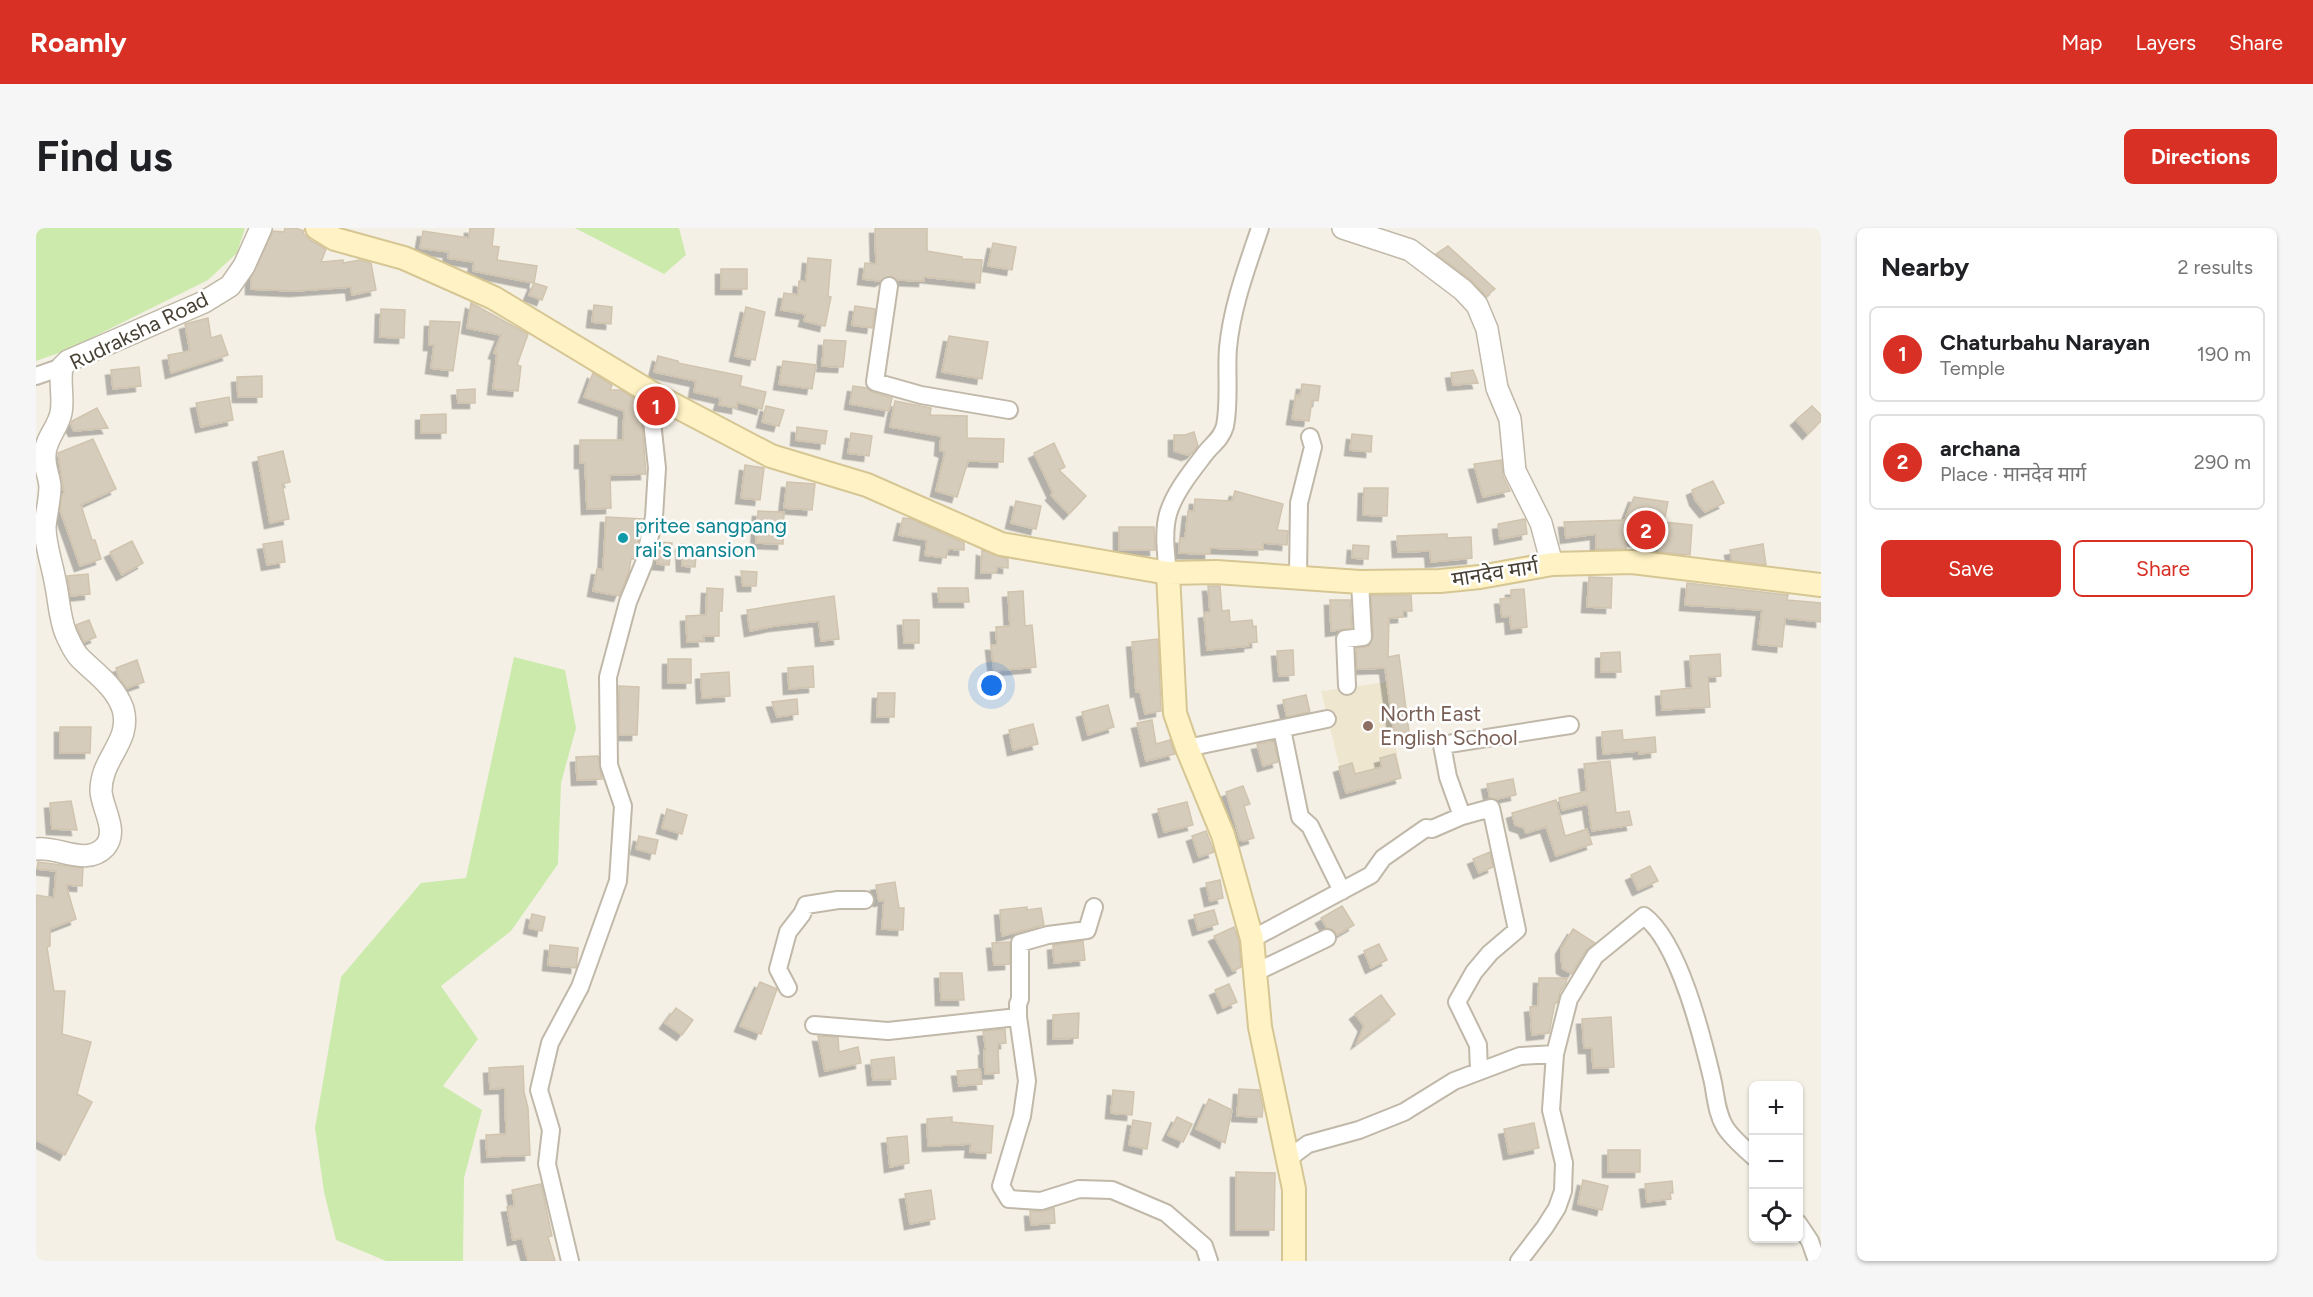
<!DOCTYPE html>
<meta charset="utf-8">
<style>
:root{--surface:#fff;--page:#f6f6f6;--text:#202124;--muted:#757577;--line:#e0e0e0;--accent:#d93025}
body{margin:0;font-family:Figtree,"Noto Sans Devanagari",sans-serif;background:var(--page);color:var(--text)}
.controls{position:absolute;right:18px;bottom:18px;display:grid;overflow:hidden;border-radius:9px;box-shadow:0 2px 4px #0004}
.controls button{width:54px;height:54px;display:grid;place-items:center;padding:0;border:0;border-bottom:2px solid var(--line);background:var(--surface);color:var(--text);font:30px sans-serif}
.you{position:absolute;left:956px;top:458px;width:21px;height:21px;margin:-15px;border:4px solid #fff;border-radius:50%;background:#1a73e8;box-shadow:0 0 0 9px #1a73e833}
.badge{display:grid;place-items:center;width:39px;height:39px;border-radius:50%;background:var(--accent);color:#fff;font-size:20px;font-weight:700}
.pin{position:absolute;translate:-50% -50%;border:3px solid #fff;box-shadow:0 2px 6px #0006}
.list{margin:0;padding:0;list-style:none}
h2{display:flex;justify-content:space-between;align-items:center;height:78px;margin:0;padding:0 24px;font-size:26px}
h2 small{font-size:20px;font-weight:400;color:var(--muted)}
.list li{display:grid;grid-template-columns:39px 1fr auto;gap:18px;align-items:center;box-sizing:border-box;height:96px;margin:0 12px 12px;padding:0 12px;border:2px solid var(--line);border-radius:9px}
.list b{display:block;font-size:22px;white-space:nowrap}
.list p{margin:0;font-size:20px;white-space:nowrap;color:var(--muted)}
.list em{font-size:20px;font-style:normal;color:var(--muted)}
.actions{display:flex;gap:12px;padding:18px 24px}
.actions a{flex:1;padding:14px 0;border:2px solid var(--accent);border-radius:9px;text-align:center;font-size:21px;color:var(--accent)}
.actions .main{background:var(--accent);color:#fff}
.icon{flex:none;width:33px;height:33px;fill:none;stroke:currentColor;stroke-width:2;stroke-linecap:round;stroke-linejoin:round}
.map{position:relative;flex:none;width:1785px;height:1033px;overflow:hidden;border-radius:9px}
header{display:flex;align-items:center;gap:36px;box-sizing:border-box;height:84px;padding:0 30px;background:var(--accent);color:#fff}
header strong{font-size:28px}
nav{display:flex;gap:33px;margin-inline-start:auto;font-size:21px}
.intro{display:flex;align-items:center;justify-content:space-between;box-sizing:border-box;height:144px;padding:0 36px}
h1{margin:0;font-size:42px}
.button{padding:15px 27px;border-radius:9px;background:var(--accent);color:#fff;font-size:21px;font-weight:700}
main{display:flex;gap:36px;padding:0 36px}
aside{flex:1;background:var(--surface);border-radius:9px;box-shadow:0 2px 4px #0004}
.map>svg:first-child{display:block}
.education{fill:#eee6cf}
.green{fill:#cceaac}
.building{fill:#d6ccbb;stroke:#d1c4ae;stroke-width:1.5;filter:url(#shadow)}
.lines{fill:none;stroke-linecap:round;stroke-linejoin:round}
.minor-casing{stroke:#c0b8a8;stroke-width:20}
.tertiary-casing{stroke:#c0b8a8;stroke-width:24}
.secondary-casing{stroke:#d6c693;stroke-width:26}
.minor{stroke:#fff;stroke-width:16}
.tertiary{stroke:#fff;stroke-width:21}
.secondary{stroke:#fff3c5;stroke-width:22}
.culture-dot{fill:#0f9aa8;stroke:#fff;stroke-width:2}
.education-dot{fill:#8d6e63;stroke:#fff;stroke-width:2}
.labels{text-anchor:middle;stroke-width:5;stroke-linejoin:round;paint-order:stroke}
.street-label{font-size:21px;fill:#474035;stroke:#fff}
.culture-label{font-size:21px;fill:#0d838f;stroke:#fff;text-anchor:start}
.education-label{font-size:21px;fill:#785e54;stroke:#fff;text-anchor:start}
</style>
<header>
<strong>Roamly</strong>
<nav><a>Map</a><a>Layers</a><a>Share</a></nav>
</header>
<div class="intro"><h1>Find us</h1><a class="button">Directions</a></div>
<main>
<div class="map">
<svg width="1785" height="1033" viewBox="0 0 1785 1033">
<defs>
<filter id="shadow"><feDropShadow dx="-5.5" dy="5.5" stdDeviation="0" flood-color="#0004"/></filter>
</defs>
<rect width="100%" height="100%" fill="#f4f0e6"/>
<!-- education -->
<path class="education" d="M 1363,427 L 1373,504 L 1358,507 L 1365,550 L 1310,565 L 1285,463 L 1351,454 L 1348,430 Z"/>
<!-- green -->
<path class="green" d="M 0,0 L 209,0 L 201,25 L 172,52 L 31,122 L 0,133 Z
M 539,0 L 643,0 L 650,27 L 628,46 Z
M 478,429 L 529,442 L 540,500 L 525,555 L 522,636 L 475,703 L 405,758 L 442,811 L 407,858 L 446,882 L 428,950 L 427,1033 L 350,1033 L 300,1012 L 288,964 L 279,900 L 305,749 L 385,655 L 430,650 Z"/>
<!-- building -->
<path class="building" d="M 249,0 L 259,0 L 268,3 L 267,5 L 274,12 L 290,21 L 285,34 L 307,32 L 307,35 L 324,32 L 335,35 L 340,62 L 316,67 L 315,59 L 259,63 L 215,61 L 215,50 L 237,3 L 248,4 Z
M 434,0 L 458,0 L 456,18 L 463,19 L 461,32 L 501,38 L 498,55 L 437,43 L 438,34 L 412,30 L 413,24 L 384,20 L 387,3 L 433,10 Z
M 839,0 L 891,0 L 891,23 L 926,29 L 926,31 L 946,32 L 944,55 L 888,49 L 888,53 L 861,52 L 854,48 L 844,53 L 827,51 L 829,35 L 840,36 Z
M 957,15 L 980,19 L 976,42 L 952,38 Z
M 1412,18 L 1459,61 L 1450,68 L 1435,52 L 1400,26 Z
M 772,30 L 795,32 L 792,68 L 795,69 L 789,98 L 768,93 L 770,86 L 745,82 L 748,65 L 762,67 L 763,53 L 770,54 Z
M 685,41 L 711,41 L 711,61 L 685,61 Z
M 498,55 L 511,59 L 506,72 L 493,67 Z
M 435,75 L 492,106 L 481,137 L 485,138 L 482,163 L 457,161 L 461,126 L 458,125 L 465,107 L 431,100 Z
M 558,77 L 576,79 L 575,96 L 556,94 Z
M 819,78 L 839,81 L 836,100 L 816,97 Z
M 710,79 L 729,84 L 719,132 L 699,128 Z
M 345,81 L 369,82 L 368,110 L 344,109 Z
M 172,90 L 175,110 L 185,107 L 192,127 L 135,145 L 132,127 L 154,123 L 149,96 Z
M 394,93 L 424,94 L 417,143 L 395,140 L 398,117 L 393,117 Z
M 913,108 L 952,114 L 946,151 L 906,144 Z
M 788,112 L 810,113 L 807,139 L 786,138 Z
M 622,128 L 642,133 L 642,135 L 706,148 L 704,158 L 730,164 L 726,181 L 701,174 L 701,180 L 683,177 L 685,170 L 658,164 L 660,153 L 618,144 Z
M 747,133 L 780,137 L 776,161 L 743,156 Z
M 103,139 L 105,158 L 77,161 L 75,142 Z
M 1437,142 L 1442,155 L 1417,157 L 1415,145 Z
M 557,145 L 576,157 L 574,162 L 585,162 L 606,175 L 605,185 L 610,246 L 574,247 L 575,280 L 551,281 L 549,235 L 544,235 L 544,212 L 587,212 L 588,183 L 548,169 Z
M 226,148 L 226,169 L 202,169 L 201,149 Z
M 1266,156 L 1284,158 L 1282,173 L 1276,172 L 1273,193 L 1256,191 L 1260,167 L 1264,168 Z
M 817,158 L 831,160 L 836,164 L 856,170 L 853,183 L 814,176 Z
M 439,161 L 439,175 L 422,175 L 421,162 Z
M 193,169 L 197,192 L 165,199 L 160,175 Z
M 859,173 L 895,180 L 894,187 L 931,188 L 931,210 L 968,211 L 967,234 L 932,233 L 921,269 L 900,263 L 909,224 L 904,222 L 905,208 L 854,199 Z
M 730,178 L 748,182 L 743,198 L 726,194 Z
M 1776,178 L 1785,187 L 1785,193 L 1772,206 L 1760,192 Z
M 61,180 L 72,200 L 38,203 L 35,197 L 36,193 Z
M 410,186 L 410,205 L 385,205 L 385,187 Z
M 761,199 L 791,203 L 789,216 L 760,212 Z
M 1158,204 L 1162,218 L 1156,225 L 1151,227 L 1138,223 L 1138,207 L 1149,207 Z
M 815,205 L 836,208 L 833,228 L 812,225 Z
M 1316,206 L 1336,208 L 1335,224 L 1314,222 Z
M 57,211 L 80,261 L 45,277 L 56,312 L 59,312 L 65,331 L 44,338 L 24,282 L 26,266 L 28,265 L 22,225 Z
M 1018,215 L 1029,239 L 1023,242 L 1050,268 L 1033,286 L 1015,267 L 1017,265 L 998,225 Z
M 247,223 L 254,254 L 246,256 L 253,291 L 234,295 L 222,229 Z
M 1465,232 L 1467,248 L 1474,263 L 1447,269 L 1438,236 Z
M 709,237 L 728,240 L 724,272 L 705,270 Z
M 1677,253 L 1688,275 L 1669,284 L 1659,272 L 1656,262 Z
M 751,254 L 779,256 L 776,282 L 748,280 Z
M 1328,260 L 1352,260 L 1351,288 L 1327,287 Z
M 1199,263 L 1247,276 L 1241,302 L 1252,303 L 1251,317 L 1227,315 L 1227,322 L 1174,320 L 1174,326 L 1143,325 L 1144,310 L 1149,310 L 1152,283 L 1158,283 L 1159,271 L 1196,273 Z
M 1598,269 L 1632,274 L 1628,294 L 1656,297 L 1654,327 L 1623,324 L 1624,315 L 1589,312 L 1590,321 L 1560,321 L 1560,306 L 1530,310 L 1528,294 L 1589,292 Z
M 980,273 L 1005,278 L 1000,301 L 975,295 Z
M 722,283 L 748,284 L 747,316 L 720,315 Z
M 570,289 L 607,291 L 598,331 L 595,331 L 593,344 L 583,368 L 557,363 L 561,341 L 567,342 Z
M 867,290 L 876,291 L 928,315 L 928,322 L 912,321 L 910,330 L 889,327 L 891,312 L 863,307 Z
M 1489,291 L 1491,306 L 1464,311 L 1462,296 Z
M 1083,299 L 1118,299 L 1119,322 L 1083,322 Z
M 1411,306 L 1411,310 L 1435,309 L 1436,330 L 1395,334 L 1394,323 L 1362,324 L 1361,308 Z
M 96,313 L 107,335 L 86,347 L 74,324 Z
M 246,313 L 249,334 L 231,337 L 227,316 Z
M 623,314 L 636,315 L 633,337 L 621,336 L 622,332 L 619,332 Z
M 645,316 L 661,318 L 659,339 L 646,338 Z
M 1727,316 L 1730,337 L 1696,333 L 1694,322 Z
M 1317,317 L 1333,318 L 1332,331 L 1316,330 Z
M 946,322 L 972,331 L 972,340 L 961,339 L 960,345 L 945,345 Z
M 705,343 L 721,344 L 720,358 L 707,358 Z
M 52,346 L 54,366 L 35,368 L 31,348 Z
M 1553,349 L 1576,350 L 1575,380 L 1551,379 Z
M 1651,355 L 1752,367 L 1751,372 L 1785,375 L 1785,394 L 1749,390 L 1746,419 L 1722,416 L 1726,382 L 1649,377 Z
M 1172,358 L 1184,358 L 1186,383 L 1193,382 L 1194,394 L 1216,392 L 1217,399 L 1220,398 L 1221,414 L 1213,415 L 1213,418 L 1171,422 L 1168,385 L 1174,384 Z
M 671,360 L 687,361 L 686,383 L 683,383 L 683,408 L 667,408 L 668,413 L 651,414 L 650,388 L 670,387 Z
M 902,360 L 932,360 L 933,374 L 903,374 Z
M 1488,361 L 1491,399 L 1475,401 L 1474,388 L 1466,389 L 1464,371 L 1475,370 L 1475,362 Z
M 987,363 L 989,398 L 996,397 L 1000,439 L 958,443 L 955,417 L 961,417 L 960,399 L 974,398 L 972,364 Z
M 1335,367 L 1375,367 L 1376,383 L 1367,383 L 1367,389 L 1353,390 L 1352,429 L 1363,427 L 1373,504 L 1358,506 L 1349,440 L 1321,441 L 1320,420 L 1333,418 L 1337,409 Z
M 798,368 L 803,411 L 785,413 L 783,393 L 738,398 L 714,403 L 711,382 Z
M 1294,372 L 1314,372 L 1316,400 L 1295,403 Z
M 53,392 L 60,409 L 48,414 L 40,397 Z
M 867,392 L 883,392 L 883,415 L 868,415 Z
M 1122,411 L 1125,483 L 1109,486 L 1104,463 L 1100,464 L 1096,414 Z
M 1257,422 L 1258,447 L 1243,448 L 1241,423 Z
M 1584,424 L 1585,444 L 1565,444 L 1565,425 Z
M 1684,426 L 1685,448 L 1672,449 L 1674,479 L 1626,482 L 1625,463 L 1656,460 L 1654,428 Z
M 632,431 L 655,431 L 655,455 L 632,455 Z
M 101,432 L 108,454 L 91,460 L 83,450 L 80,440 Z
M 777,438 L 778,459 L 753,461 L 752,440 Z
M 693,444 L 694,468 L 666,470 L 665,446 Z
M 583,458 L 603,459 L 601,507 L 583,507 Z
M 842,465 L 859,465 L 858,489 L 841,489 Z
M 1270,467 L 1274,484 L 1251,489 L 1247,472 Z
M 761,471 L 762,486 L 741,489 L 736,474 Z
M 1072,477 L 1078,499 L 1052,507 L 1046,484 Z
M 1116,492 L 1120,516 L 1134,512 L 1139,526 L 1110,533 L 1101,495 Z
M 997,496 L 1002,516 L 977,522 L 973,502 Z
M 24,499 L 55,499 L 54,525 L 24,525 Z
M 1586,502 L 1587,512 L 1619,509 L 1620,524 L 1603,526 L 1603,523 L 1567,526 L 1566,504 Z
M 1238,513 L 1242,534 L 1227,538 L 1221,516 Z
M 1359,526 L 1365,550 L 1310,565 L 1303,539 L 1316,535 L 1319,546 L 1346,539 L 1344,530 Z
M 562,528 L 566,551 L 541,552 L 540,529 Z
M 1574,533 L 1580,585 L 1593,583 L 1596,597 L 1556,603 L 1552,576 L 1526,582 L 1523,570 L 1551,563 L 1548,536 Z
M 1477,551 L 1480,567 L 1460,571 L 1454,570 L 1451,556 Z
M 1207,558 L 1214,576 L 1208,578 L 1218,610 L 1208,613 L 1204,612 L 1190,564 Z
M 1520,572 L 1529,608 L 1551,601 L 1556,616 L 1520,628 L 1510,599 L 1490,605 L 1488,600 L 1479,597 L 1476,585 Z
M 35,573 L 41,602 L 16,601 L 14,575 Z
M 1151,574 L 1157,597 L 1128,604 L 1122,581 Z
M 631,581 L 651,587 L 646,606 L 626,600 Z
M 1170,603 L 1178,624 L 1163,629 L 1156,608 Z
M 603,608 L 622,612 L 619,626 L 600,621 Z
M 1454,624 L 1457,639 L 1443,645 L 1437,631 Z
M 2,634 L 47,640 L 46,658 L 30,657 L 40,691 L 14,701 L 14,718 L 11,719 L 18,763 L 29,763 L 26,806 L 55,814 L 41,866 L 56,874 L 29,927 L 0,912 L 0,667 L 18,670 L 20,643 L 1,641 Z
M 1614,638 L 1622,653 L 1602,662 L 1595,647 Z
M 1184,652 L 1187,670 L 1174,673 L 1170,655 Z
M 859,654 L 863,680 L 868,680 L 867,702 L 846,701 L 848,672 L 843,673 L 840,657 Z
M 1306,678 L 1318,697 L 1301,707 L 1297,702 L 1291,700 L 1285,690 Z
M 991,679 L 991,682 L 1005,680 L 1008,697 L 966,708 L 964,682 Z
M 1178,682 L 1182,696 L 1162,702 L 1158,687 Z
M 496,686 L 509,689 L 506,703 L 493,700 Z
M 1198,699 L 1203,713 L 1205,739 L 1197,743 L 1178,708 Z
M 1537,701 L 1559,715 L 1550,722 L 1536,746 L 1526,740 L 1525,721 Z
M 1047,713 L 1049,732 L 1018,735 L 1017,717 Z
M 974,714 L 974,736 L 958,737 L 956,715 Z
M 1343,716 L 1351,732 L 1335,740 L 1328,723 Z
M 514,717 L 542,720 L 540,740 L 512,737 Z
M 904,745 L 926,745 L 928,772 L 905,772 Z
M 1503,750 L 1531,750 L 1530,755 L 1524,764 L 1521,775 L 1519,775 L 1513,805 L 1496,807 L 1494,779 L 1502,778 Z
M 724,754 L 741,761 L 725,806 L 704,798 Z
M 1193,756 L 1201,774 L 1187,780 L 1179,762 Z
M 1345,767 L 1359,786 L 1321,815 L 1328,798 L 1319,786 Z
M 640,780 L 657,792 L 646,807 L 629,795 Z
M 1043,785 L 1042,810 L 1017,811 L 1017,787 Z
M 1575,789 L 1578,839 L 1557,840 L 1556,820 L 1548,820 L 1546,791 Z
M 969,801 L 970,815 L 962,816 L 963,845 L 949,846 L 948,822 L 950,822 L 947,803 Z
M 782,808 L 802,809 L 803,824 L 822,819 L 825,835 L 789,843 Z
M 858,829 L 860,851 L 837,852 L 835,832 Z
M 487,838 L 488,864 L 492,880 L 494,927 L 451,929 L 450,907 L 470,906 L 469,860 L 454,861 L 453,840 Z
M 944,841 L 946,856 L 923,858 L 921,843 Z
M 1203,861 L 1223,862 L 1227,879 L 1226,889 L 1201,888 Z
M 1077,862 L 1098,864 L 1096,887 L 1075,885 Z
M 1173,871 L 1196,882 L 1189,915 L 1160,901 Z
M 916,889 L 916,894 L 957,898 L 955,925 L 934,924 L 935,916 L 892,918 L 891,891 Z
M 1141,889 L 1156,896 L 1147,914 L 1132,907 Z
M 1097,892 L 1115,895 L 1111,921 L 1093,917 Z
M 1498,895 L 1503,920 L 1473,926 L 1468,901 Z
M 871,908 L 873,935 L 854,939 L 851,910 Z
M 1572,922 L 1604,922 L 1604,944 L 1572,944 Z
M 1200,944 L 1239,945 L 1238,1002 L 1200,1002 Z
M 1547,952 L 1572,958 L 1566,982 L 1542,976 Z
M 1636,953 L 1637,965 L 1634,965 L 1635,971 L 1611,974 L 1609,956 Z
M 505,956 L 516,1008 L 512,1009 L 519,1033 L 492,1033 L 486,1010 L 477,1012 L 471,979 L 479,978 L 476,962 Z
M 895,962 L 899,991 L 874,996 L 869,966 Z
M 1018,980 L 1019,995 L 995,997 L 994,983 L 1008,983 Z"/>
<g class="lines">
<defs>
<path id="minor" d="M 853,58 L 839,154 L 885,167 L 973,182
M 0,148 L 26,139
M 1132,345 C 1130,327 1127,304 1132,286 C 1138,265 1155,244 1168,227 C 1176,216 1185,212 1189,198 C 1194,173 1190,145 1192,120 C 1196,78 1211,39 1224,0
M 1262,349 L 1263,275 L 1277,219 L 1274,209
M 1311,458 L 1309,411 L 1327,409 L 1324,354
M 1246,501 L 1264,589 L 1274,598 L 1306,663
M 1151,520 L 1291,491
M 1216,711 L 1335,647 L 1347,630 L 1390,600 L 1396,601 L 1426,588
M 1220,744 L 1291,710
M 752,760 L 742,741 L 752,704 L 766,686 L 770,677 L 802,672 L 829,672
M 982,789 L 982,776 L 984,771 L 984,715 L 1012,707 L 1051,702 L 1058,679
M 778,797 L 852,803 L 982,789 L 991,853 L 986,888 L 965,958 L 973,971 L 1005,973 L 1043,961 L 1076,962 L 1130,985 L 1168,1018 L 1173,1033
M 1443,843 L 1442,817 L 1421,774 L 1438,744 L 1454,725 L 1481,702 L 1455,580 L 1426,588 L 1412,549 L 1406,517 L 1534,497
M 1253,930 L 1272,916 L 1323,902 L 1368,884 L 1418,853 L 1484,828 L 1519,826
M 1762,995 L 1774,1013 L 1781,1033
M 534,1033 L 511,936 L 515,902 L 503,862 L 514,815 L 544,759 L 582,653 L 587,578 L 573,537 L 572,449 L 592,374 L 608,335 L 618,289 L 621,240 L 615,184 L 619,167
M 1483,1033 L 1509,999 L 1521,980 L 1527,963 L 1528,935 L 1515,882 L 1519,826 L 1533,771 L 1559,728 L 1608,688 C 1643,714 1666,808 1676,850 C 1680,867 1680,884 1689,899 C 1696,910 1708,920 1718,929"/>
<path id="tertiary" d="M 1307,0 L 1374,22 L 1427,62 L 1441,77 L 1451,101 L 1461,160 L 1474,191 L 1479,243 L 1505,295 L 1516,336
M 0,621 C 23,618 50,639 69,619 C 83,603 66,581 65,563 C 65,529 96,514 87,481 C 79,458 60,446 44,430 C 37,423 34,414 30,406 C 23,389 23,370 19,353 C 16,335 9,317 9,299 C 10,286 14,272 14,258 C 13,248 8,238 9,227 C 9,211 22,200 25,185 C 28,170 23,154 26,139 L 32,133 L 168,74 L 194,58 L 208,38 L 225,0"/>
<path id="secondary" d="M 281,0 L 299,11 L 368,30 L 458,70 L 619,167 L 735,228 L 831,257 L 965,316 L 1132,345 L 1180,344 L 1324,354 L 1404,353 L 1444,349 L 1516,336 L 1596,334 L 1785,357
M 1132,345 L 1139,485 L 1151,520 L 1187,607 L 1216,711 L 1224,799 L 1258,961 L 1258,1033"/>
</defs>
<!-- minor casing -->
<use href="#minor" class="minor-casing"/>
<!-- tertiary casing -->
<use href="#tertiary" class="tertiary-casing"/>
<!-- secondary casing -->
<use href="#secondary" class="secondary-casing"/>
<!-- minor -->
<use href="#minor" class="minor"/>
<!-- tertiary -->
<use href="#tertiary" class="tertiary"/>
<!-- secondary -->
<use href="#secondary" class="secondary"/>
</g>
<!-- markers -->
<circle class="culture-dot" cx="587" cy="310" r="6"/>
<circle class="education-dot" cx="1332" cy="498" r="6"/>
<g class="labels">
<!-- street labels -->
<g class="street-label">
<text transform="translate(103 103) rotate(-26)" y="7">Rudraksha Road</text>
<text transform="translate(1459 345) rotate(-9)" y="7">मानदेव मार्ग</text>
</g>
<!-- culture labels -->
<g class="culture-label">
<text x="599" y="305">pritee sangpang<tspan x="599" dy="24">rai's mansion</tspan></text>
</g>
<!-- education labels -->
<g class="education-label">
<text x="1344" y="493">North East<tspan x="1344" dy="24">English School</tspan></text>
</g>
</g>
</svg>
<div class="controls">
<button>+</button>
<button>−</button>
<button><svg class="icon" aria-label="locate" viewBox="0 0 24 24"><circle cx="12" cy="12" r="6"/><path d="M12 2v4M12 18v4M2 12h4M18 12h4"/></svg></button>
</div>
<div class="you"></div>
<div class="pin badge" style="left:620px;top:178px">1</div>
<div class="pin badge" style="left:1610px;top:302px">2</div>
</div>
<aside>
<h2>Nearby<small>2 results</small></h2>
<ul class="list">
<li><span class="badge">1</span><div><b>Chaturbahu Narayan</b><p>Temple</p></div><em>190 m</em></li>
<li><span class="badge">2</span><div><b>archana</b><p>Place · मानदेव मार्ग</p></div><em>290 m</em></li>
</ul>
<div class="actions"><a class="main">Save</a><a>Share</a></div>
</aside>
</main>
